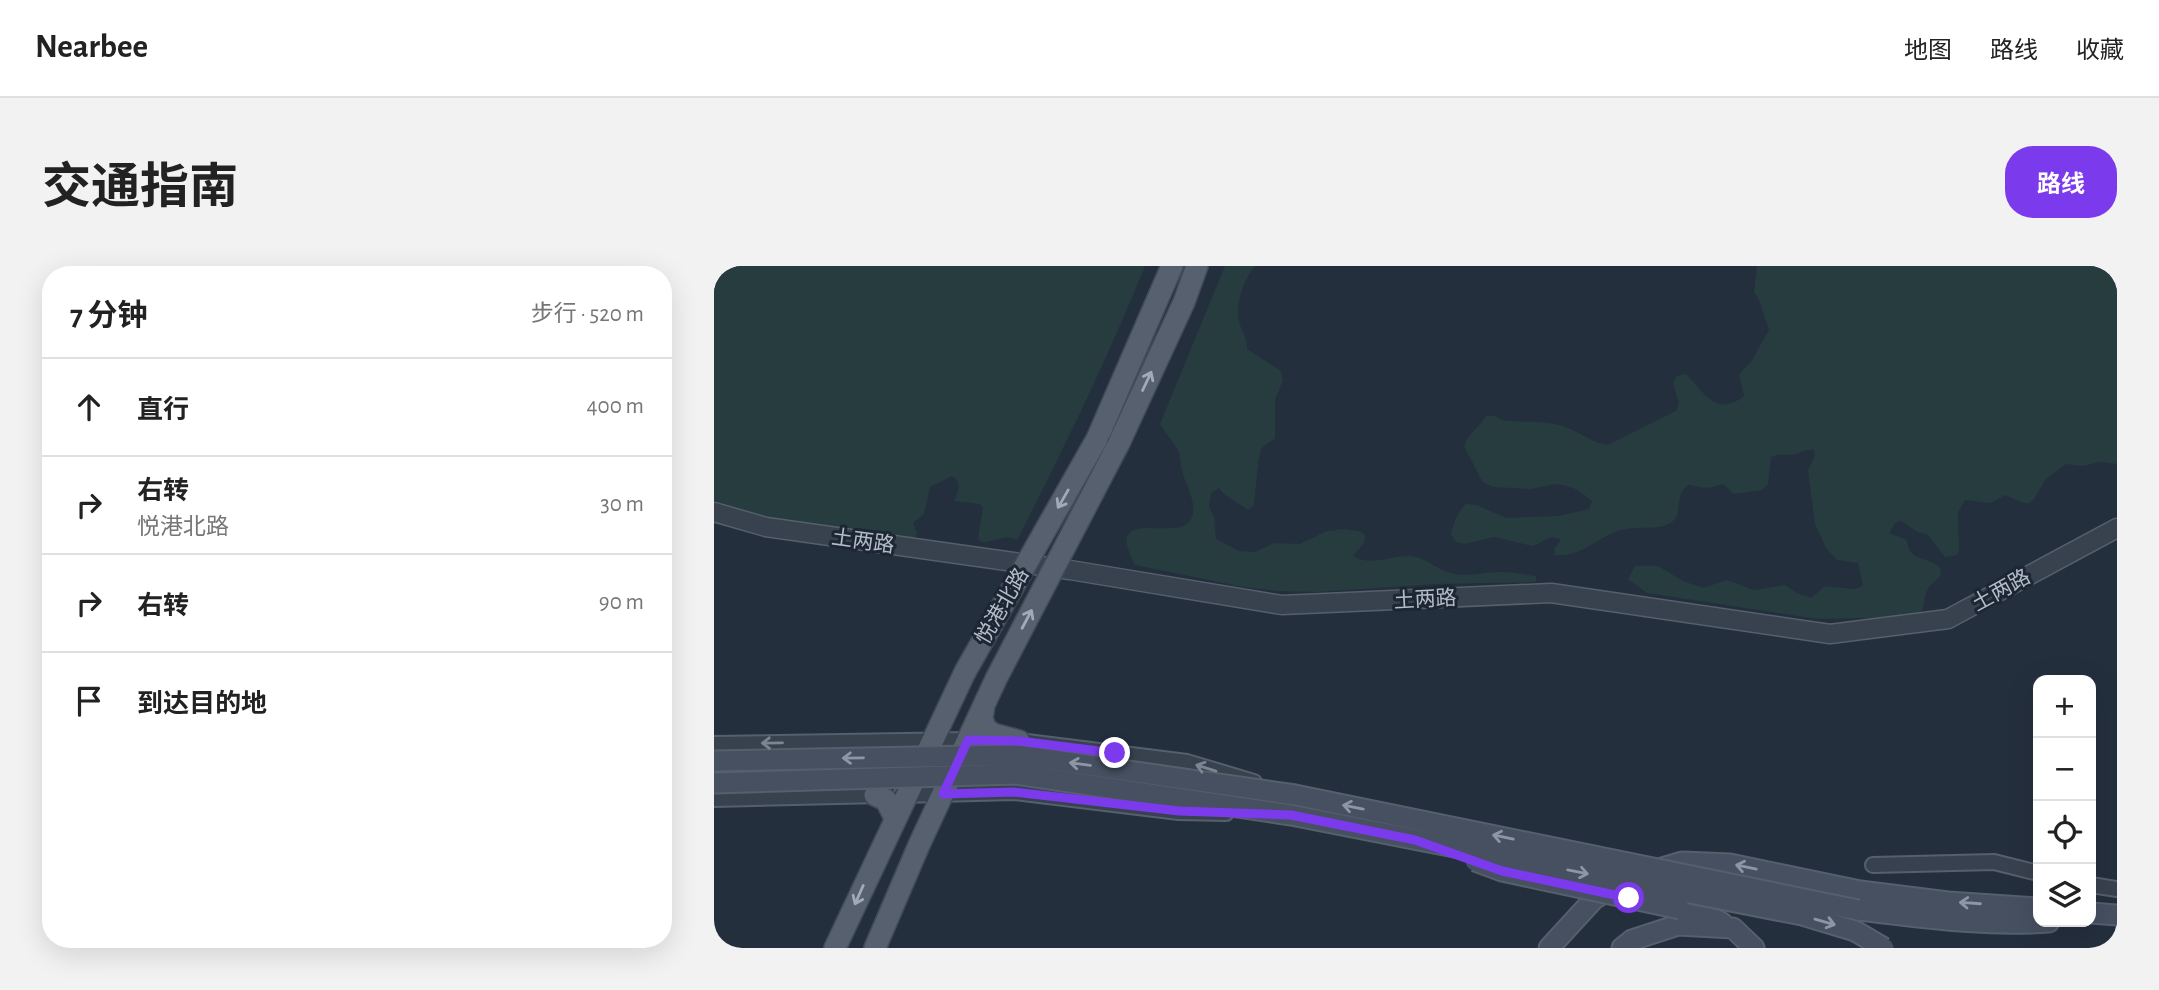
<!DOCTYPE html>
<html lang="zh">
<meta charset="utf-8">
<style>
:root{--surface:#fff;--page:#f2f2f2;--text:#222;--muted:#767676;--line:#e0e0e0;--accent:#7c3aed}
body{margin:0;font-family:"Alegreya Sans","Noto Sans SC",sans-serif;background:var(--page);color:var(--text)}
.controls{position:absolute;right:21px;bottom:21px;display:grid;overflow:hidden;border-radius:14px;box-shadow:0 7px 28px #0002}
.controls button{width:63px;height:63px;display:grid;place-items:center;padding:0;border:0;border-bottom:2px solid var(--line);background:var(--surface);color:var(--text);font:35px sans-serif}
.stop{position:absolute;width:21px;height:21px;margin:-16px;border:5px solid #7c3aed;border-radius:50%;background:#fff}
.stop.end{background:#7c3aed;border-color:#fff;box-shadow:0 2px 7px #0008}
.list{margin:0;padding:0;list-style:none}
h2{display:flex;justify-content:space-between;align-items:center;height:91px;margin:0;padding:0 28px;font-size:30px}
h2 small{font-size:23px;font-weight:400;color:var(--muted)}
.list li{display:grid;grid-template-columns:46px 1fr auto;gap:21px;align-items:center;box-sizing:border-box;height:98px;padding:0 28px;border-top:2px solid var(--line)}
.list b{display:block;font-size:26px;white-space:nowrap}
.list p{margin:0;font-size:23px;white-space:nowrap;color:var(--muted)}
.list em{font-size:23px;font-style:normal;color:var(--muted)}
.icon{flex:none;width:38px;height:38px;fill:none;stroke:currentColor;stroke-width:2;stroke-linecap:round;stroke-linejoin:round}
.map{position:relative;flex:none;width:1403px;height:682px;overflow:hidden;border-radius:28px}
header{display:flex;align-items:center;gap:42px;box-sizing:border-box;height:98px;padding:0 35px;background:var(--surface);border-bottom:2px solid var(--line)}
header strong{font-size:33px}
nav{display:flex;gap:38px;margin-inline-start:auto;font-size:24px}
.intro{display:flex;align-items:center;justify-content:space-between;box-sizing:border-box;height:168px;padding:0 42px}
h1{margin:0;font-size:49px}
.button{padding:18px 32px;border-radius:28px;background:var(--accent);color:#fff;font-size:24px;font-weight:700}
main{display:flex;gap:42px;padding:0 42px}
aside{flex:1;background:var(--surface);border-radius:28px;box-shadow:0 7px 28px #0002}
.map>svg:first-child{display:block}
.green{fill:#263c3f}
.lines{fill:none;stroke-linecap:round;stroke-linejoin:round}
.minor-casing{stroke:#565f6c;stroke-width:18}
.tertiary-casing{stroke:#565f6c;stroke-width:21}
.secondary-casing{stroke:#565f6c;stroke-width:23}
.primary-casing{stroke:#414a57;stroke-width:24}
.minor{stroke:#38414e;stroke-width:14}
.tertiary{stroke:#38414e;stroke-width:18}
.secondary{stroke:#465061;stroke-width:19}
.primary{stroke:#56606e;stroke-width:21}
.secondary-bridge-casing{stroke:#565f6c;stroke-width:23;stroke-linecap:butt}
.primary-bridge-casing{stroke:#414a57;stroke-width:24;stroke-linecap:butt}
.secondary-bridge{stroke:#465061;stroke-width:19}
.primary-bridge{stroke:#56606e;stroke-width:21}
.oneway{stroke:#a1aab7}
.oneway2{stroke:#7c8592}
.oneway3{stroke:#8e96a5}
.route{stroke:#7c3aed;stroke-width:9}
.labels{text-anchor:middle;stroke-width:6;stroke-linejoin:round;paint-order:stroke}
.street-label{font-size:21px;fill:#b4bcc9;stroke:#1d2633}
</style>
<header>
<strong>Nearbee</strong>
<nav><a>地图</a><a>路线</a><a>收藏</a></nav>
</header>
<div class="intro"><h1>交通指南</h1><a class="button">路线</a></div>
<main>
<aside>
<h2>7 分钟<small>步行 · 520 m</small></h2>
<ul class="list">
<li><svg class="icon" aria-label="ahead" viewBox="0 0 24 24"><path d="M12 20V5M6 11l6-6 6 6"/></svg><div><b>直行</b></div><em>400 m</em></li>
<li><svg class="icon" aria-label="right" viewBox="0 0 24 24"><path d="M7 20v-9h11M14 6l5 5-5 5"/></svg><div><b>右转</b><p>悦港北路</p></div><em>30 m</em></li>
<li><svg class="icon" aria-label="right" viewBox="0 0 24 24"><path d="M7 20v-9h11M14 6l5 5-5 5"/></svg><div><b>右转</b></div><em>90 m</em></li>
<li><svg class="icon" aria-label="arrive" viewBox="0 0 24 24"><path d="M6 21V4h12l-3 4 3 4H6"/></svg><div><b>到达目的地</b></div></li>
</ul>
</aside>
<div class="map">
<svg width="1403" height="682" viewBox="0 0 1403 682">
<rect width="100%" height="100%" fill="#242f3e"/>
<!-- green -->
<path class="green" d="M 0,0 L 431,0 C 393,94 349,184 303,274 C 289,267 281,277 267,276 L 264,272 L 269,242 L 266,238 L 240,235 C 244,225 249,217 238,210 L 216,221 L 210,248 L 199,257 L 203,267 L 201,271 L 194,273 L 51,254 L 0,237 Z
M 511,0 L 541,0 C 529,14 522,37 525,55 C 527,65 534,73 533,83 L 567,105 L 569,114 L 561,134 L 561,172 C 558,175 551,179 548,182 C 543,189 542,227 540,239 L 534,244 L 510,228 L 505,222 L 497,227 L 495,241 L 500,251 L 502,273 L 525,285 L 541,286 L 560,277 L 586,278 L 613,265 L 630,263 L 645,265 L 651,269 L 650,277 L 639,290 C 658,301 677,289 697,290 C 714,292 724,305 741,308 C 757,311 773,305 790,306 C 800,306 811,309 822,310 L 822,316 L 721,318 L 603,326 L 565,325 L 529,321 L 421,299 C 389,239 459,275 475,256 C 487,242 471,218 468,205 C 466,198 467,190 464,184 C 459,175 451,167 446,158 Z
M 1043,0 L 1403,0 L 1403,198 L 1386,196 L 1369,200 L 1352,198 L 1332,213 L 1320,233 L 1315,237 L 1310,237 L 1291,229 L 1277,237 L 1251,234 L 1244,246 L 1245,284 L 1243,289 L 1231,291 L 1214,269 L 1202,265 L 1187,255 L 1181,257 L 1175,267 L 1193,274 C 1195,298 1214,288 1227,303 L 1226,311 C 1202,328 1217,336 1203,351 L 1104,353 L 933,327 L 914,313 L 921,300 L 944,300 L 969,315 L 989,322 L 1013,314 L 1040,324 L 1071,319 L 1083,327 L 1097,332 L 1111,320 L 1140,323 L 1149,320 L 1144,297 L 1123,294 L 1112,282 L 1101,258 L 1094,204 L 1101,189 L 1100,184 C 1092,183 1089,186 1082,188 C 1073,190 1066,187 1057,191 L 1054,218 L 1048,224 L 1019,228 C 1006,212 1008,221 992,222 C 986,222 980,219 974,219 C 960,230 969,244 960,254 C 949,266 923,259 907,264 C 883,271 867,292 841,289 L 840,283 L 847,274 C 835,266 829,278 818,280 L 780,271 L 750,278 L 742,276 L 737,268 C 740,256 743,247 752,238 L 762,239 L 793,252 L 845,250 L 875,243 L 878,235 L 864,224 L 853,220 L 842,218 L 817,223 L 778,221 L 768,215 L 750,180 C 754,168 765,161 772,150 L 781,150 L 788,154 C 809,157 831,154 851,161 C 867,166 877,177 894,179 L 962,145 L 965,137 L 959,118 L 963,110 L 972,108 C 990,126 1002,152 1030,130 L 1025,109 L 1038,94 L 1055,64 L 1045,34 L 1040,26 Z"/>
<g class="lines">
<defs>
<path id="minor" d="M 0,478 L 254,474 L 305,475 L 473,496 L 540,516
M 187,529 L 300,526 L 465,546 L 512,547
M 0,533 L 167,529
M 1159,599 L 1280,596 L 1324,607
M 1377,619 L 1403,623"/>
<path id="tertiary" d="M 0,246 L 52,261 L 356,304 L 568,339 L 837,327 L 1116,368 L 1234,353 L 1403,262"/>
<path id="secondary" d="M 941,604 L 968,596 L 1016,598 L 1146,625 L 1234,636 L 1324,642
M 966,643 L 991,648 L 1008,657
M 1144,644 C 1206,651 1271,661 1335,656
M 1377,647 L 1403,649
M 835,682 L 880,633 L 901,620
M 908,682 L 918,674 L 964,659 L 1019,662 L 1040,682"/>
<path id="primary" d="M 383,173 L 458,0
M 405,177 L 470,36 L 483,0
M 270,439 L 268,452 L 271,462 L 279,468 L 305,475
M 161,529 L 172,534 L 181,552
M 121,682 L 251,406
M 161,682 L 205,579 L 282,413"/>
</defs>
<!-- minor casing -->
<use href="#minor" class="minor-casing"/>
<!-- tertiary casing -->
<use href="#tertiary" class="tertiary-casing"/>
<!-- secondary casing -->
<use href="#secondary" class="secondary-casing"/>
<!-- primary casing -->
<use href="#primary" class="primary-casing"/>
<!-- minor -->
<use href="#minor" class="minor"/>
<!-- tertiary -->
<use href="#tertiary" class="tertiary"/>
<!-- secondary -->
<use href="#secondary" class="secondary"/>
<!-- primary -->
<use href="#primary" class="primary"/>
<defs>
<path id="secondary-bridge" d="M 0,495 L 304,489 L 581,529 L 1144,644
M 0,517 L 301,508 L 577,549 L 1088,649 L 1141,665 L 1170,682
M 761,595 L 788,605 L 966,643"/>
<path id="primary-bridge" d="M 251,406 L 383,173
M 282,413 L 405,177"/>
</defs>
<!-- secondary-bridge casing -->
<use href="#secondary-bridge" class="secondary-bridge-casing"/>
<!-- primary-bridge casing -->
<use href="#primary-bridge" class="primary-bridge-casing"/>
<!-- secondary-bridge -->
<use href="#secondary-bridge" class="secondary-bridge"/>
<!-- primary-bridge -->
<use href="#primary-bridge" class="primary-bridge"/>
</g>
<!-- one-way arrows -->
<defs><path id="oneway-shaft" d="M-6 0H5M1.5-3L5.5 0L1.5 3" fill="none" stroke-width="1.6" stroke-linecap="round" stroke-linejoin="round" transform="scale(1.75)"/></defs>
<g class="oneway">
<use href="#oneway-shaft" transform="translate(433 115) rotate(-65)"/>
<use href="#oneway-shaft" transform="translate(349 233) rotate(120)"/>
<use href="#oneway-shaft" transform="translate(313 353) rotate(-62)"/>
<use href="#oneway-shaft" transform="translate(145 629) rotate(114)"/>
</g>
<g class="oneway2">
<use href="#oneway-shaft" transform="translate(58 477) rotate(179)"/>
<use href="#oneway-shaft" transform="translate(492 502) rotate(-163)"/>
</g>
<g class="oneway3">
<use href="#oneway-shaft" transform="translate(139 492) rotate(179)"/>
<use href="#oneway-shaft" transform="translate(366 498) rotate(-172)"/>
<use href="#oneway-shaft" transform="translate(639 541) rotate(-169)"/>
<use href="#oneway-shaft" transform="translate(789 571) rotate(-168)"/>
<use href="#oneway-shaft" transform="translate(1032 601) rotate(-168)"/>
<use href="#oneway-shaft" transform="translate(864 606) rotate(11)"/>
<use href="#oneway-shaft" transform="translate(1256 637) rotate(-176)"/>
<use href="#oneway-shaft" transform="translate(1111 656) rotate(16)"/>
</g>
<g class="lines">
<!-- route -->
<path class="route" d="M 401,487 L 305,475 L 254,474 L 229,528 L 300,526 L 465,545 L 577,549 L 701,574 L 788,605 L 915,632"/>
</g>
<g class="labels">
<!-- street labels -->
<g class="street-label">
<text transform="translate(149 275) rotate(8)" y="7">土两路</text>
<text transform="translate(1287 324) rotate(-29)" y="7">土两路</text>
<text transform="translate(711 333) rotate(-3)" y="7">土两路</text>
<text transform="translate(288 340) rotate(-60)" y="7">悦港北路</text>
</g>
</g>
</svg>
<div class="controls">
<button>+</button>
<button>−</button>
<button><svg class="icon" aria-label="locate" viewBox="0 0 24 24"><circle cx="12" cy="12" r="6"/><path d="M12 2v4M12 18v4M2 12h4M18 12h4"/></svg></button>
<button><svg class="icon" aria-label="layers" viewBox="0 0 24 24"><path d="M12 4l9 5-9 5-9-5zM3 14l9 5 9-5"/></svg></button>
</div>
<div class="stop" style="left:915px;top:632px"></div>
<div class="stop end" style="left:401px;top:487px"></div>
</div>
</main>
